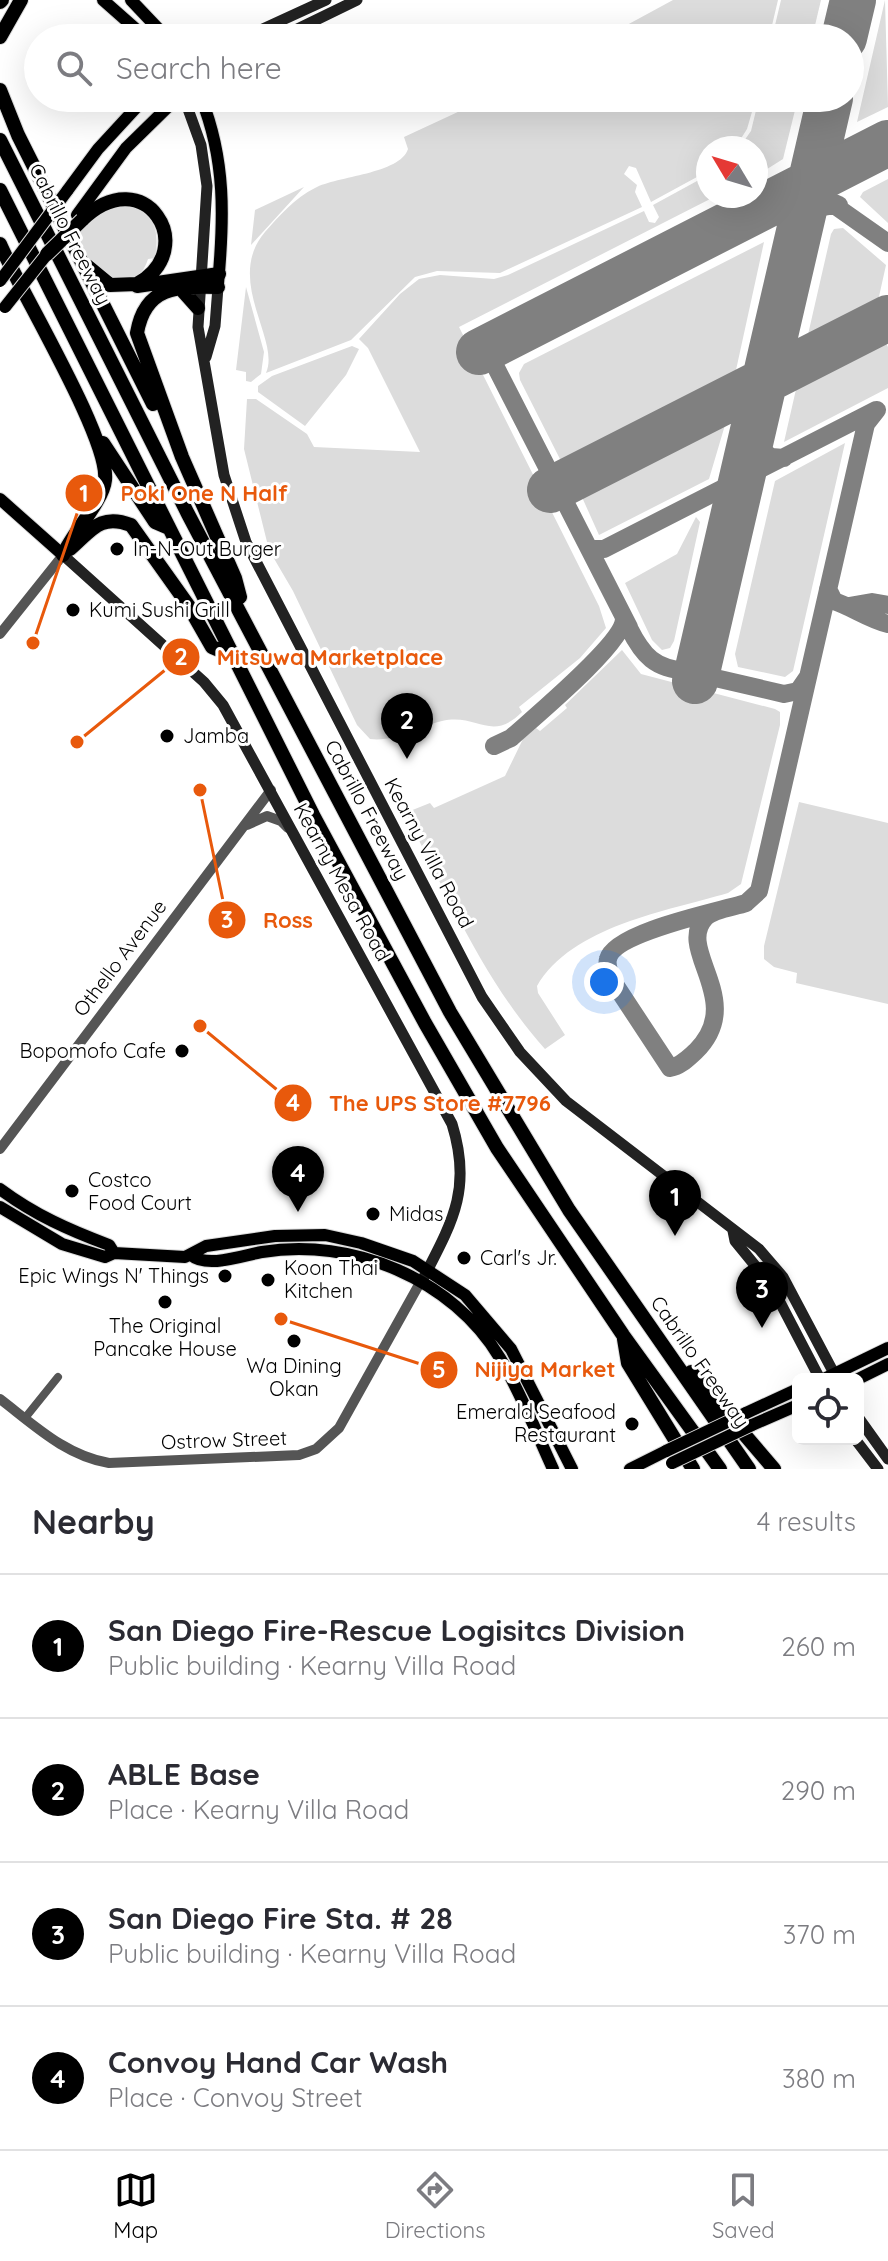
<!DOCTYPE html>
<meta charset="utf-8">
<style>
:root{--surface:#fff;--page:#f7f7f7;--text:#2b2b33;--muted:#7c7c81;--line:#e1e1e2;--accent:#000}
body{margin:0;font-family:Quicksand,sans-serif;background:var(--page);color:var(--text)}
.controls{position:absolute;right:24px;bottom:24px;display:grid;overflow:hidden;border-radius:12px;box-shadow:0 8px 32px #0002}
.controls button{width:72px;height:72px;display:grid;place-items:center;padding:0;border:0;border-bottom:2px solid var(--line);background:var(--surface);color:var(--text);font:40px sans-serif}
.compass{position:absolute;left:696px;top:136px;width:72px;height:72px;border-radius:50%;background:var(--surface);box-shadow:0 8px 32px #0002;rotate:308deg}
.you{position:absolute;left:604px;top:982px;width:28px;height:28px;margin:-20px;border:6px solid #fff;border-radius:50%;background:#1a73e8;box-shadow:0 0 0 12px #1a73e833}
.badge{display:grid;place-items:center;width:52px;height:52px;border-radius:50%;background:var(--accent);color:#fff;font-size:26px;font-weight:700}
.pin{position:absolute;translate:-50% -66px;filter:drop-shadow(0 2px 4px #0008)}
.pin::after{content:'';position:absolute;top:42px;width:28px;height:24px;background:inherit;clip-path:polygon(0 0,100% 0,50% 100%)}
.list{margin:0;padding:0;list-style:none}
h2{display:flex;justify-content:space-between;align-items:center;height:104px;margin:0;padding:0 32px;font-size:34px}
h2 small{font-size:26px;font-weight:400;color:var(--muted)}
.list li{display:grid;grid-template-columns:52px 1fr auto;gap:24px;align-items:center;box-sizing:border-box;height:144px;padding:0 32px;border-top:2px solid var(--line)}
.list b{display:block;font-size:30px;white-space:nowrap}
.list p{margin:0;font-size:26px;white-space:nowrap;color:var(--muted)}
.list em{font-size:26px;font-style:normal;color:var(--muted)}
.icon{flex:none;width:44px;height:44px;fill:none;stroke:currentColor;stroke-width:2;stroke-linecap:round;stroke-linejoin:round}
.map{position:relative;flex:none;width:888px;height:1469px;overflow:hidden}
.search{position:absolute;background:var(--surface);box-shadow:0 8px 32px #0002;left:24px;right:24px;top:24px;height:88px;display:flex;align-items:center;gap:20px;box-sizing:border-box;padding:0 28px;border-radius:44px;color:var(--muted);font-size:30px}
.sheet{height:680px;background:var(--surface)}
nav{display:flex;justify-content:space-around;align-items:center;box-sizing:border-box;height:112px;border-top:2px solid var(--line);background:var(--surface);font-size:22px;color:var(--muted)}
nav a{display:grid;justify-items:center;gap:4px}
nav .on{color:var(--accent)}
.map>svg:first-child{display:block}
.green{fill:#dcdcdc}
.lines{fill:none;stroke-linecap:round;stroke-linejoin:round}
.taxiway{stroke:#808080;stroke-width:18}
.runway{stroke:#808080;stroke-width:46}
.primary-casing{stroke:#dbdbdb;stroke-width:14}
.motorway-casing{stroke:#dbdbdb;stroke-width:16}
.minor{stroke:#555;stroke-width:8}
.tertiary{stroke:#555;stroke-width:10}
.secondary{stroke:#222;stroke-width:11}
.primary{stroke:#000;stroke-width:12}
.motorway{stroke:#000;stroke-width:14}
.primary-bridge-casing{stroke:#dbdbdb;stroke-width:14;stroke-linecap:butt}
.motorway-bridge-casing{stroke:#dbdbdb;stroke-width:16;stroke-linecap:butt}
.primary-bridge{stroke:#000;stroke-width:12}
.motorway-bridge{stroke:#000;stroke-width:14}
.poi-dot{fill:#000;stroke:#fff;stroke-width:3}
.labels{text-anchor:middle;stroke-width:6;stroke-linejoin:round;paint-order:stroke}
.street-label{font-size:20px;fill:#000;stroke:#fff}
.poi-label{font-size:20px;fill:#000;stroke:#fff;text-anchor:start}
.leader{fill:none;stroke:#e8590c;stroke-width:3}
.callout-dot{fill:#e8590c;stroke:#fff;stroke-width:3}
.mark-label{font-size:24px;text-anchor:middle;font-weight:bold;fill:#fff}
.callout-label{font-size:22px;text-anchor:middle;font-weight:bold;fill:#e8590c;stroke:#fff;stroke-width:6;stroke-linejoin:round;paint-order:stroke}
</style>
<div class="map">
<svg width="888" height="1469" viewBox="0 0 888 1469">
<rect width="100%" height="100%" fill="#fff"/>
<!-- green -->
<path class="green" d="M 673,0 L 778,0 L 769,38 L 603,38 Z
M 781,0 L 821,0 L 812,38 L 772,38 Z
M 885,0 L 888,107 L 857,122 Z
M 488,98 L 756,98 L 747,129 L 735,148 L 708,148 L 708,171 L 651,202 L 636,168 L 629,166 L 624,174 L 637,185 L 635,192 L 642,207 L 500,273 L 437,271 L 415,277 L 351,340 L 266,373 C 281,340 224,280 265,232 C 279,216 295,198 315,188 C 337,176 400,174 408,149 L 404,137 Z
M 759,98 L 798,98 L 783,159 L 756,176 L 756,148 L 739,148 L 751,131 Z
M 708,175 L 708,196 L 716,196 L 459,327 L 599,606 L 606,628 L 580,658 L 519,707 L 522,712 C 491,743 478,713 442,721 C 418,727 396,742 370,739 L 357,725 L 293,591 L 269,550 L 244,449 L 247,399 L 256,399 L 307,434 L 314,447 L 420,452 L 368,348 L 359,339 L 400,294 L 419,279 L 440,275 L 494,279 L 508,275 L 644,211 L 649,222 L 655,223 L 659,217 L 653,205 Z
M 888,179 L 888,223 L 860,197 L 863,192 Z
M 304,187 L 251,245 L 255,210 Z
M 132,205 C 157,219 159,232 155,258 L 148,259 C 143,275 135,279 118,280 L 91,266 L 75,238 C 95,212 98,207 132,205 Z
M 843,228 L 886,265 L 878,301 L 807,339 L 831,234 L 834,229 Z
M 764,242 L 736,370 L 731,377 L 562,463 L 520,380 L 519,373 L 524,364 Z
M 246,287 L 264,352 L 261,374 L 251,382 L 246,381 L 246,372 L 236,370 Z
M 884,339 L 888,347 L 888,388 L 784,442 L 797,385 Z
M 352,346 L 359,349 L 346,375 L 305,426 L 258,392 L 258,386 L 272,376 Z
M 721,420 L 725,425 L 709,479 L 599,535 L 581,495 Z
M 845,443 L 793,671 L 785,677 L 738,667 L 735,654 L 775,481 Z
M 696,517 L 700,522 L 674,641 L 670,648 L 662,650 L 652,640 L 625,583 L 677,554 Z
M 622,650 L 641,674 L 775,709 L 780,712 L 780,725 L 741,884 L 728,893 C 667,911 572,926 537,986 L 538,993 L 565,1035 L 545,1049 C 484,981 447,894 405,813 L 430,803 L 434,808 L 505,776 L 523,739 L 536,728 L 540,731 L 567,708 L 565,705 Z
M 799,802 L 888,823 L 888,1004 L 796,983 L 797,973 L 774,967 L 764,959 L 764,946 Z"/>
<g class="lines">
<!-- taxiway -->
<path class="taxiway" d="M 779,199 L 809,192 L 839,205
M 801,224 L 816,208 L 834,205 L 888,243
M 486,348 L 551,475 L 557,480 L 569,480
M 755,427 L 758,448 L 771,457 L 784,458
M 569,480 L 561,494 L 629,627
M 589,549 L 604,549 L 876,410
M 828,589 L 834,601 C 854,608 868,619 888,624
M 849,606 L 872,602 L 888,605
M 629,628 C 643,656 655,669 687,671 L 697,664 L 702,654 L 703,670 L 711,677 L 784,694 L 798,691 L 807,678
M 494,746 L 511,738 C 532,719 625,642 624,618
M 746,903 L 759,891 L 866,424 L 877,410
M 746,903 C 735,907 713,909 705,918 C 675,950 747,1000 696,1051 C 688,1058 681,1066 670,1068 L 614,983 C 611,975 606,967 608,959 C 614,932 720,911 746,903 Z"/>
<!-- runway -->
<path class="runway" d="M 844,38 L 853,0
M 479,352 L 888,143
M 550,490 L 888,318
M 695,681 L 830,98"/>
<defs>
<path id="primary" d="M 103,0 L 146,38
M 131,0 L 167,38
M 201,98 C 226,160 224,219 218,284
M 67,191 L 98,149 L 145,98
M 77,215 L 126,148 L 177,98
M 0,499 L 63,555
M 0,1189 C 35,1215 69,1230 109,1245 L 114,1253
M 0,1207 L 62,1244 L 105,1257 L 114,1253 L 185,1257 L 206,1246 L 275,1236 L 325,1235 L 361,1243 L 413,1261 L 465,1295 L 511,1349 L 572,1469
M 191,1255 C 207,1269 244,1255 262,1252 C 352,1237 453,1279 500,1358 C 521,1393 536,1432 553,1469
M 824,1379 L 888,1348
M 858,1379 L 888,1364
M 746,1413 L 798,1389
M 752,1425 L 798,1405
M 630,1469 L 666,1451"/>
<path id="motorway" d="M 0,2 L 2,0
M 0,37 L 21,0
M 0,90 L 18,135 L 153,404
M 0,140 L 188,514 L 450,1012 L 569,1210 L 749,1469
M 0,190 L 313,815 L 425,1023 L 497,1148 L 623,1335 L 720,1469
M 82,220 C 145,159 201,249 137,284 L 110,285 L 87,266
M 0,244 C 21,293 110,439 105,480 C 103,501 73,532 63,555
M 137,286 L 219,274
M 218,287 C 177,286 145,286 137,333 L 182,457 L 235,578 L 240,597
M 181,289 L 198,308
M 103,443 L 155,522 L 169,528
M 70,549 C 91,531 100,513 131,525 L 188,605 L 212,647 L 233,656
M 624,1339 L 628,1363 L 693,1469
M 691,1372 L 774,1469"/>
</defs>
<!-- primary casing -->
<use href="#primary" class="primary-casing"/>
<!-- motorway casing -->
<use href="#motorway" class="motorway-casing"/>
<!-- minor -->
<path class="minor" d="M 25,1418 L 58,1377"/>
<!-- tertiary -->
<path class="tertiary" d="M 0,634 L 63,555
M 247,825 L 267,816 L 281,821 L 288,828
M 0,1149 L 271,790
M 0,1399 C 34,1425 66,1456 109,1463 L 299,1455 L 316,1449 L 339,1428 L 421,1281"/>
<!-- secondary -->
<path class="secondary" d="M 243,38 L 326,0
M 279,38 L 357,0
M 184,98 L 201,145 L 207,186 L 198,327 L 224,475 L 246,542 L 482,997 L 520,1052 L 566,1101 L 759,1249 L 783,1277 L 837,1379
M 206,357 L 215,326 L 218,287
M 63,555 L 204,682 L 223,705 L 452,1124 C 472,1188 453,1221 424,1277
M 733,1231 L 735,1241 L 771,1285 L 820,1379
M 858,1417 L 888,1459
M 855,1439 L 878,1469"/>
<!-- primary -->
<use href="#primary" class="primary"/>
<!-- motorway -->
<use href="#motorway" class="motorway"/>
<defs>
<path id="primary-bridge" d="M 0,281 L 67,191
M 5,307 L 51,249
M 666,1451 L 746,1413
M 672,1463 L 752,1425"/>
<path id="motorway-bridge" d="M 47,254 L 82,220"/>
</defs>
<!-- primary-bridge casing -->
<use href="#primary-bridge" class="primary-bridge-casing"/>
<!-- motorway-bridge casing -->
<use href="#motorway-bridge" class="motorway-bridge-casing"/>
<!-- primary-bridge -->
<use href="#primary-bridge" class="primary-bridge"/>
<!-- motorway-bridge -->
<use href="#motorway-bridge" class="motorway-bridge"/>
</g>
<!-- markers -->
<g class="poi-dot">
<circle cx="117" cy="549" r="8"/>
<circle cx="73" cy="610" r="8"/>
<circle cx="167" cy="736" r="8"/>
<circle cx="182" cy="1051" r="8"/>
<circle cx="72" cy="1191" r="8"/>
<circle cx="373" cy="1214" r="8"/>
<circle cx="464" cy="1258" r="8"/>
<circle cx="225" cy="1276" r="8"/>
<circle cx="268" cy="1280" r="8"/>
<circle cx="165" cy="1302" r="8"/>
<circle cx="294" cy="1341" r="8"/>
<circle cx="632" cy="1424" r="8"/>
</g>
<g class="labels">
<!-- street labels -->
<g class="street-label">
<text transform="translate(70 234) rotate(63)" y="7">Cabrillo Freeway</text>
<text transform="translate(367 810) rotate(62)" y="7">Cabrillo Freeway</text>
<text transform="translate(429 853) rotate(62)" y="7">Kearny Villa Road</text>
<text transform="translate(342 882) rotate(61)" y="7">Kearny Mesa Road</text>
<text transform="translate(120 958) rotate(-53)" y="7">Othello Avenue</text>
<text transform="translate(700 1362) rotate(55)" y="7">Cabrillo Freeway</text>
<text transform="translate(224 1440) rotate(-2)" y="7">Ostrow Street</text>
</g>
<!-- poi labels -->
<g class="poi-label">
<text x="133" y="556">In-N-Out Burger</text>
<text x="89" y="617">Kumi Sushi Grill</text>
<text x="183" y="743">Jamba</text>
<text x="166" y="1058" text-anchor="end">Bopomofo Cafe</text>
<text x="88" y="1187">Costco<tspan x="88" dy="23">Food Court</tspan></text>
<text x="389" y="1221">Midas</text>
<text x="480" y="1265">Carl's Jr.</text>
<text x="284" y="1275">Koon Thai<tspan x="284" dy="23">Kitchen</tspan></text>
<text x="209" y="1283" text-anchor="end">Epic Wings N' Things</text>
<text x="165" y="1333" text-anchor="middle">The Original<tspan x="165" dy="23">Pancake House</tspan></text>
<text x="294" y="1373" text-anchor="middle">Wa Dining<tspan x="294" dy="23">Okan</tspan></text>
<text x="616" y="1419" text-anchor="end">Emerald Seafood<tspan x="616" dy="23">Restaurant</tspan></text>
</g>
</g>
<!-- callouts -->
<path class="leader" d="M33 643L84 493M77 742L181 657M200 790L227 920M200 1026L293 1103M281 1319L439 1370"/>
<g class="callout-dot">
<circle cx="33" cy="643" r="8"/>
<circle cx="77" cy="742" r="8"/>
<circle cx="200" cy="790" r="8"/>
<circle cx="200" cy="1026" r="8"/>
<circle cx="281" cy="1319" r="8"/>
<circle cx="84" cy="493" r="20"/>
<circle cx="181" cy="657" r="20"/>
<circle cx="227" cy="920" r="20"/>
<circle cx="293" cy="1103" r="20"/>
<circle cx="439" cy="1370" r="20"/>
</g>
<g class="mark-label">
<text x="84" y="502">1</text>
<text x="181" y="665">2</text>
<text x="227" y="928">3</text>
<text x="293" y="1111">4</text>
<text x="439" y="1378">5</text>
</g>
<g class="callout-label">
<text x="204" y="501">Poki One N Half</text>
<text x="330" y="665">Mitsuwa Marketplace</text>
<text x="288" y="928">Ross</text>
<text x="440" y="1111">The UPS Store #7796</text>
<text x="545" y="1377">Nijiya Market</text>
</g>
</svg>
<div class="controls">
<button><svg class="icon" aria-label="locate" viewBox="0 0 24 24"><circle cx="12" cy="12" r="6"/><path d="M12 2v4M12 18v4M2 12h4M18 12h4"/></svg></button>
</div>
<svg class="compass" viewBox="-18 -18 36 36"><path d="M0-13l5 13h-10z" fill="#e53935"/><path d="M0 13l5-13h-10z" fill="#7c7c81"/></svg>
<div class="you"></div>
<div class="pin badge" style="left:675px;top:1236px">1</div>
<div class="pin badge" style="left:407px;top:759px">2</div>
<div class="pin badge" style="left:762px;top:1328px">3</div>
<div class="pin badge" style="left:298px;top:1212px">4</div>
<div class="search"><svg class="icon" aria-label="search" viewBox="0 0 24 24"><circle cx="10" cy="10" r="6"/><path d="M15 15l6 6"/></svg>Search here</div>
</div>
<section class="sheet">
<h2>Nearby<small>4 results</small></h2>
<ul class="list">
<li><span class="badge">1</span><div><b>San Diego Fire-Rescue Logisitcs Division</b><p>Public building · Kearny Villa Road</p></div><em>260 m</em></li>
<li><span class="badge">2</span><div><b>ABLE Base</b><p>Place · Kearny Villa Road</p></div><em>290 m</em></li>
<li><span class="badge">3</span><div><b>San Diego Fire Sta. # 28</b><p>Public building · Kearny Villa Road</p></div><em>370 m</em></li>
<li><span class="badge">4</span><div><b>Convoy Hand Car Wash</b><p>Place · Convoy Street</p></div><em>380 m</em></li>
</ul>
</section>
<nav>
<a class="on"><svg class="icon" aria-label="map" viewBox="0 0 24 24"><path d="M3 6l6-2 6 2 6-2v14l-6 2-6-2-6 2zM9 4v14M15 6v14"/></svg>Map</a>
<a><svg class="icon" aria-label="directions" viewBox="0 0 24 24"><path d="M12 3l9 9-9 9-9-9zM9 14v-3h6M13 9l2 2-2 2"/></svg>Directions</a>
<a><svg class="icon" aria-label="saved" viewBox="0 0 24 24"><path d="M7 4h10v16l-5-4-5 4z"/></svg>Saved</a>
</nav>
